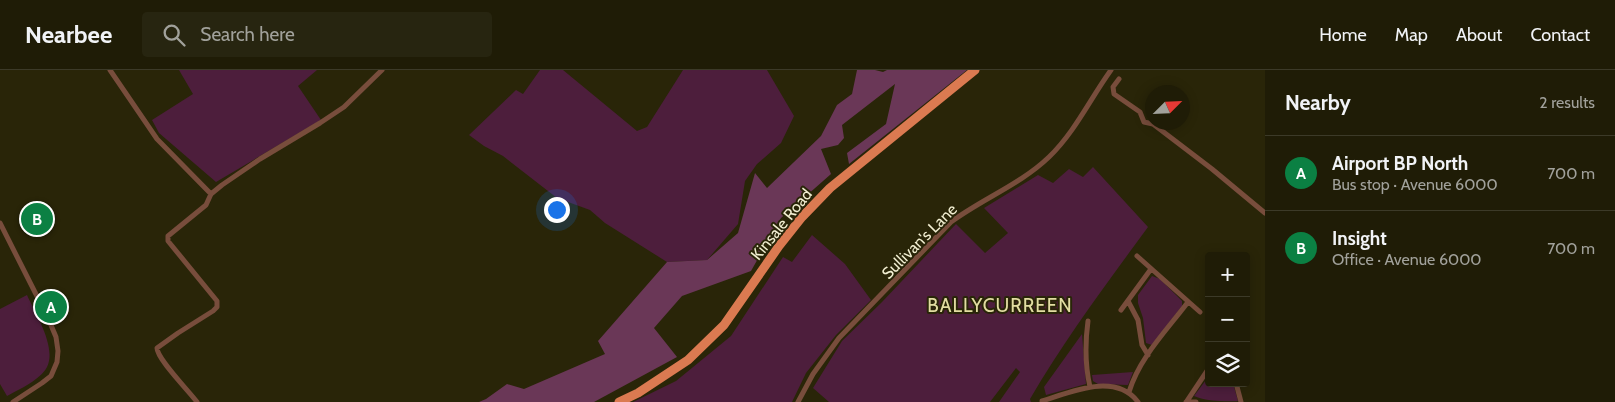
<!DOCTYPE html>
<meta charset="utf-8">
<style>
:root{--surface:#1f1c06;--page:#272510;--text:#f1f3f6;--muted:#a1a19b;--line:#3c3a28;--accent:#0b8043}
body{margin:0;font-family:Cabin,sans-serif;background:var(--page);color:var(--text)}
.controls{position:absolute;right:15px;bottom:15px;display:grid;overflow:hidden;border-radius:5px;box-shadow:0 2px 12px #0003}
.controls button{width:45px;height:45px;display:grid;place-items:center;padding:0;border:0;border-bottom:1px solid var(--line);background:var(--surface);color:var(--text);font:25px sans-serif}
.compass{position:absolute;left:1145px;top:15px;width:45px;height:45px;border-radius:50%;background:var(--surface);box-shadow:0 2px 12px #0003;rotate:66deg}
.you{position:absolute;left:556px;top:139px;width:18px;height:18px;margin:-12px;border:4px solid #fff;border-radius:50%;background:#1a73e8;box-shadow:0 0 0 8px #1a73e833}
.badge{display:grid;place-items:center;width:32px;height:32px;border-radius:50%;background:var(--accent);color:#fff;font-size:16px;font-weight:700}
.pin{position:absolute;translate:-50% -50%;border:2px solid #fff;box-shadow:0 1px 5px #0006}
.list{margin:0;padding:0;list-style:none}
h2{display:flex;justify-content:space-between;align-items:center;height:65px;margin:0;padding:0 20px;font-size:21px}
h2 small{font-size:16px;font-weight:400;color:var(--muted)}
.list li{display:grid;grid-template-columns:32px 1fr auto;gap:15px;align-items:center;box-sizing:border-box;height:75px;padding:0 20px;border-top:1px solid var(--line)}
.list b{display:block;font-size:19px;white-space:nowrap}
.list p{margin:0;font-size:16px;white-space:nowrap;color:var(--muted)}
.list em{font-size:16px;font-style:normal;color:var(--muted)}
.icon{flex:none;width:28px;height:28px;fill:none;stroke:currentColor;stroke-width:2;stroke-linecap:round;stroke-linejoin:round}
.map{position:relative;flex:none;width:1265px;height:332px;overflow:hidden}
header{display:flex;align-items:center;gap:30px;box-sizing:border-box;height:70px;padding:0 25px;background:var(--surface);border-bottom:1px solid var(--line)}
header strong{font-size:24px}
nav{display:flex;gap:28px;margin-inline-start:auto;font-size:18px}
.search{width:350px;height:45px;background:var(--page);display:flex;align-items:center;gap:12px;box-sizing:border-box;padding:0 18px;border-radius:5px;color:var(--muted);font-size:19px}
main{display:flex}
aside{flex:1;background:var(--surface)}
.map>svg:first-child{display:block}
.green{fill:#4d1e3c}
.forest{fill:#6a3757}
.lines{fill:none;stroke-linecap:round;stroke-linejoin:round}
.minor{stroke:#784d3c;stroke-width:5}
.trunk{stroke:#db7a51;stroke-width:9}
.labels{text-anchor:middle;stroke-width:4;stroke-linejoin:round;paint-order:stroke}
.street-label{font-size:16px;fill:#f2efd2;stroke:#292508}
.quarter-label{font-size:19px;letter-spacing:1px;fill:#e2dda2;stroke:#292508}
</style>
<header>
<strong>Nearbee</strong>
<div class="search"><svg class="icon" aria-label="search" viewBox="0 0 24 24"><circle cx="10" cy="10" r="6"/><path d="M15 15l6 6"/></svg>Search here</div>
<nav><a>Home</a><a>Map</a><a>About</a><a>Contact</a></nav>
</header>
<main>
<div class="map">
<svg width="1265" height="332" viewBox="0 0 1265 332">
<rect width="100%" height="100%" fill="#292508"/>
<!-- green -->
<path class="green" d="M 179,0 L 317,0 L 298,16 L 321,50 L 216,112 L 159,63 L 152,50 L 193,24 Z
M 540,0 L 563,0 L 637,61 L 647,57 L 683,0 L 767,0 L 794,46 L 781,73 L 757,94 L 745,111 L 738,154 L 707,190 L 667,192 L 605,153 L 590,140 L 557,128 L 503,86 L 484,76 L 469,65 L 516,20 L 523,24 Z
M 1093,97 L 1148,157 C 1107,213 1065,269 1030,329 L 1031,332 L 999,332 L 1020,302 L 1016,298 L 990,332 L 829,332 L 813,318 L 842,271 L 882,232 L 956,154 L 985,183 L 1008,163 L 984,138 L 1038,105 L 1053,113 L 1069,99 L 1083,107 Z
M 812,165 L 845,194 L 871,230 L 836,265 L 806,303 L 792,332 L 633,332 L 676,311 L 731,266 L 783,187 L 792,192 Z
M 1152,206 L 1160,209 L 1182,231 L 1182,236 L 1152,275 L 1146,273 L 1143,248 L 1138,233 L 1138,225 Z
M 27,225 C 35,243 57,277 47,297 C 40,310 20,319 7,326 L 0,314 L 0,239 Z
M 1082,264 L 1086,314 L 1046,325 L 1044,317 Z
M 1133,302 L 1128,315 L 1098,314 L 1093,311 L 1092,305 Z
M 1209,306 L 1209,313 L 1233,313 L 1238,331 C 1228,332 1204,331 1194,326 Z"/>
<!-- forest -->
<path class="forest" d="M 857,0 L 875,0 L 883,2 L 887,0 L 967,0 L 849,94 L 847,83 L 886,54 L 895,14 L 842,55 L 844,68 L 838,75 L 821,79 L 831,104 L 781,148 L 751,201 L 682,226 L 654,258 L 677,287 L 594,332 L 479,332 L 486,329 L 507,314 L 524,319 L 605,284 L 598,271 L 667,192 L 707,190 L 738,163 L 755,103 L 767,118 L 821,66 L 837,35 L 852,24 Z"/>
<g class="lines">
<!-- minor -->
<path class="minor" d="M 110,0 L 157,69 L 211,124
M 1119,9 L 1113,17 L 1114,24 L 1140,42 L 1144,52 L 1153,54 L 1212,99 L 1265,143
M 0,153 L 48,248 L 56,267 L 58,281 L 57,292 L 51,306 L 42,313 L 13,332
M 1137,186 L 1200,242
M 1128,231 L 1138,250 L 1142,275 L 1148,285
M 1121,240 L 1151,199
M 1088,251 C 1085,273 1085,295 1090,317
M 1236,313 L 1241,332
M 1129,322 C 1139,288 1167,260 1188,232
M 1042,331 C 1071,322 1115,302 1138,332
M 1187,331 L 1209,298
M 197,332 C 189,321 157,289 157,278 L 178,263 L 213,241 L 217,237 L 217,231 L 168,171 L 168,166 L 206,135 L 211,124 L 222,115 L 260,89 L 320,53 L 344,37 L 382,0
M 798,332 L 813,304 L 839,268 L 951,152 C 982,129 1021,114 1049,87 C 1075,62 1090,29 1111,0
M 1186,332 L 1196,332"/>
<!-- trunk -->
<path class="trunk" d="M 619,332 L 638,323 L 688,290 L 724,255 L 779,176 L 802,147 L 830,118 L 975,0"/>
</g>
<g class="labels">
<!-- street labels -->
<g class="street-label">
<text transform="translate(781 154) rotate(-51)" y="6">Kinsale Road</text>
<text transform="translate(919 171) rotate(-45)" y="6">Sullivan's Lane</text>
</g>
<!-- quarter labels -->
<g class="quarter-label">
<text x="1000" y="242">BALLYCURREEN</text>
</g>
</g>
</svg>
<div class="controls">
<button>+</button>
<button>−</button>
<button><svg class="icon" aria-label="layers" viewBox="0 0 24 24"><path d="M12 4l9 5-9 5-9-5zM3 14l9 5 9-5"/></svg></button>
</div>
<svg class="compass" viewBox="-18 -18 36 36"><path d="M0-13l5 13h-10z" fill="#e53935"/><path d="M0 13l5-13h-10z" fill="#a1a19b"/></svg>
<div class="you"></div>
<div class="pin badge" style="left:51px;top:237px">A</div>
<div class="pin badge" style="left:37px;top:149px">B</div>
</div>
<aside>
<h2>Nearby<small>2 results</small></h2>
<ul class="list">
<li><span class="badge">A</span><div><b>Airport BP North</b><p>Bus stop · Avenue 6000</p></div><em>700 m</em></li>
<li><span class="badge">B</span><div><b>Insight</b><p>Office · Avenue 6000</p></div><em>700 m</em></li>
</ul>
</aside>
</main>
